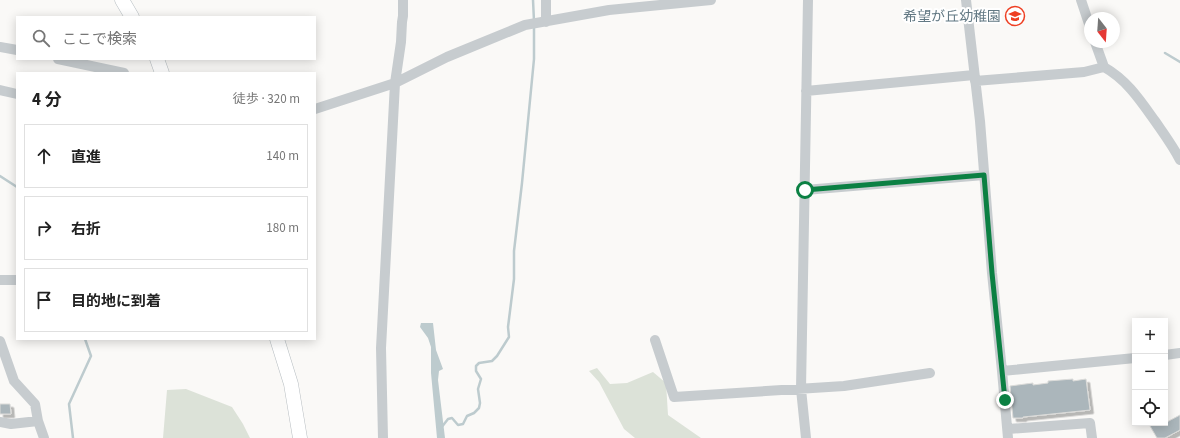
<!DOCTYPE html>
<html lang="ja">
<meta charset="utf-8">
<style>
:root{--surface:#fff;--page:#f2f2f2;--text:#222;--muted:#767676;--line:#e0e0e0}
body{margin:0;font-family:"Source Sans 3","Noto Sans JP",sans-serif;background:var(--page);color:var(--text)}
.controls{position:absolute;right:12px;bottom:12px;display:grid;overflow:hidden;border-radius:0px;box-shadow:0 2px 10px #0003}
.controls button{width:36px;height:36px;display:grid;place-items:center;padding:0;border:0;border-bottom:1px solid var(--line);background:var(--surface);color:var(--text);font:20px sans-serif}
.compass{position:absolute;left:1084px;top:12px;width:36px;height:36px;border-radius:50%;background:var(--surface);box-shadow:0 2px 10px #0003;rotate:163deg}
.stop{position:absolute;width:12px;height:12px;margin:-9px;border:3px solid #0b8043;border-radius:50%;background:#fff}
.stop.end{background:#0b8043;border-color:#fff;box-shadow:0 1px 4px #0008}
.list{margin:0;padding:0;list-style:none}
h2{display:flex;justify-content:space-between;align-items:center;height:52px;margin:0;padding:0 16px;font-size:17px}
h2 small{font-size:13px;font-weight:400;color:var(--muted)}
.list li{display:grid;grid-template-columns:26px 1fr auto;gap:12px;align-items:center;box-sizing:border-box;height:64px;margin:0 8px 8px;padding:0 8px;border:1px solid var(--line);border-radius:0px}
.list b{display:block;font-size:15px;white-space:nowrap}
.list em{font-size:13px;font-style:normal;color:var(--muted)}
.icon{flex:none;width:22px;height:22px;fill:none;stroke:currentColor;stroke-width:2;stroke-linecap:round;stroke-linejoin:round}
.map{position:relative;flex:none;width:1180px;height:438px;overflow:hidden}
.search{position:absolute;background:var(--surface);box-shadow:0 2px 10px #0003;left:16px;top:16px;width:300px;height:44px;display:flex;align-items:center;gap:10px;box-sizing:border-box;padding:0 14px;border-radius:0px;color:var(--muted);font-size:15px}
.panel{position:absolute;background:var(--surface);box-shadow:0 2px 10px #0003;left:16px;top:72px;width:300px;height:268px;border-radius:0px}
.map>svg:first-child{display:block}
.green{fill:#dce2d8}
.water{fill:#bdcbce}
.lines{fill:none;stroke-linecap:round;stroke-linejoin:round}
.stream{stroke:#bdcbce;stroke-width:2.5}
.building{fill:#abb6bb;stroke:#dbdbd9;filter:url(#shadow)}
.secondary-casing{stroke:#b7bec2;stroke-width:15}
.minor{stroke:#c7cccf;stroke-width:10}
.secondary{stroke:#fff;stroke-width:14}
.route{stroke:#0b8043;stroke-width:5}
.labels{text-anchor:middle;stroke-width:4;stroke-linejoin:round;paint-order:stroke}
.poi-label{font-size:14px;fill:#637984;stroke:#fff;text-anchor:end}
</style>
<div class="map">
<svg width="1180" height="438" viewBox="0 0 1180 438">
<defs>
<filter id="shadow"><feDropShadow dx="3.5" dy="3.5" stdDeviation="0" flood-color="#0004"/></filter>
</defs>
<rect width="100%" height="100%" fill="#faf9f7"/>
<!-- green -->
<path class="green" d="M 597,368 L 610,384 L 627,383 L 653,372 L 666,383 L 668,415 L 701,438 L 635,438 L 624,429 L 599,382 L 589,371 Z
M 186,389 L 232,407 L 243,424 L 250,438 L 163,438 L 167,390 Z"/>
<!-- water -->
<path class="water" d="M 421,323 L 433,323 L 436,350 L 443,369 L 439,371 L 438,380 L 445,438 L 437,438 L 431,373 L 431,347 L 428,338 L 420,327 Z"/>
<g class="lines">
<!-- stream -->
<path class="stream" d="M 533,0 L 534,21
M 1165,53 L 1180,62
M 0,176 L 17,187
M 441,428 L 448,419 L 452,418 L 458,425 L 463,424 L 467,416 L 474,413 L 479,408 L 480,403 L 478,389 L 481,379 L 476,371 L 476,366 L 479,363 L 492,361 L 497,356 L 509,337 L 508,327 L 514,279 L 514,251 L 522,183 L 534,59 L 534,26
M 73,438 L 69,404 L 91,356 L 85,339"/>
</g>
<!-- building -->
<path class="building" d="M 1073,379 L 1073,381 L 1086,379 L 1090,410 L 1023,417 L 1023,418 L 1013,418 L 1010,386 L 1033,383 L 1033,385 L 1048,383 L 1048,381 Z
M 0,404 L 10,404 L 11,414 L 0,414 Z
M 1180,415 L 1180,430 L 1165,438 L 1157,438 L 1150,426 L 1156,423 L 1165,423 Z"/>
<g class="lines">
<defs>
<path id="secondary" d="M 122,0 L 132,17
M 157,59 L 162,73
M 277,339 L 291,384 L 300,438"/>
</defs>
<!-- secondary casing -->
<use href="#secondary" class="secondary-casing"/>
<!-- minor -->
<path class="minor" d="M 546,0 L 546,22
M 966,0 L 980,121 L 992,273 L 1002,371
M 1081,0 L 1090,27
M 1095,42 L 1104,67 C 1127,80 1140,100 1155,121 C 1164,134 1173,146 1180,160
M 0,47 L 17,50
M 58,59 L 124,73
M 975,81 L 1084,72 L 1104,67
M 0,90 L 17,94
M 806,91 L 974,75
M 315,109 L 395,83 L 447,57 L 525,25 L 609,10 L 711,0
M 805,190 L 984,175
M 0,280 L 17,280
M 655,340 L 674,397 L 844,386 L 930,373
M 0,341 L 14,381 L 35,404 L 38,421 L 44,438
M 1165,355 L 1180,353
M 0,422 L 11,424 L 38,421
M 1008,429 L 1090,423 L 1092,438
M 383,438 L 381,348 L 395,83 L 401,42 L 402,22 L 403,16 L 403,0
M 806,438 L 801,389 L 808,0
M 1008,438 L 1002,371 L 1135,358"/>
<!-- secondary -->
<use href="#secondary" class="secondary"/>
</g>
<g class="lines">
<!-- route -->
<path class="route" d="M 805,190 L 984,175 L 992,273 L 1005,400"/>
</g>
<!-- icons -->
<defs>
<symbol id="school-ring" viewBox="-11 -11 22 22"><circle r="9.5" fill="#fff" stroke="#ee3f23" stroke-width="1.5"/><path d="M0-5L7-2L0 1L-7-2ZM-4 1L0 2.5L4 1V4Q0 6-4 4Z" fill="#ee3f23"/></symbol>
</defs>
<g fill-rule="evenodd">
<use href="#school-ring" x="1004" y="5" width="22" height="22"/>
</g>
<g class="labels">
<!-- poi labels -->
<g class="poi-label">
<text x="1001" y="21">希望が丘幼稚園</text>
</g>
</g>
</svg>
<div class="controls">
<button>+</button>
<button>−</button>
<button><svg class="icon" aria-label="locate" viewBox="0 0 24 24"><circle cx="12" cy="12" r="6"/><path d="M12 2v4M12 18v4M2 12h4M18 12h4"/></svg></button>
</div>
<svg class="compass" viewBox="-18 -18 36 36"><path d="M0-13l5 13h-10z" fill="#e53935"/><path d="M0 13l5-13h-10z" fill="#767676"/></svg>
<div class="stop" style="left:805px;top:190px"></div>
<div class="stop end" style="left:1005px;top:400px"></div>
<div class="search"><svg class="icon" aria-label="search" viewBox="0 0 24 24"><circle cx="10" cy="10" r="6"/><path d="M15 15l6 6"/></svg>ここで検索</div>
<section class="panel">
<h2>4 分<small>徒歩 · 320 m</small></h2>
<ul class="list">
<li><svg class="icon" aria-label="ahead" viewBox="0 0 24 24"><path d="M12 20V5M6 11l6-6 6 6"/></svg><div><b>直進</b></div><em>140 m</em></li>
<li><svg class="icon" aria-label="right" viewBox="0 0 24 24"><path d="M7 20v-9h11M14 6l5 5-5 5"/></svg><div><b>右折</b></div><em>180 m</em></li>
<li><svg class="icon" aria-label="arrive" viewBox="0 0 24 24"><path d="M6 21V4h12l-3 4 3 4H6"/></svg><div><b>目的地に到着</b></div></li>
</ul>
</section>
</div>
